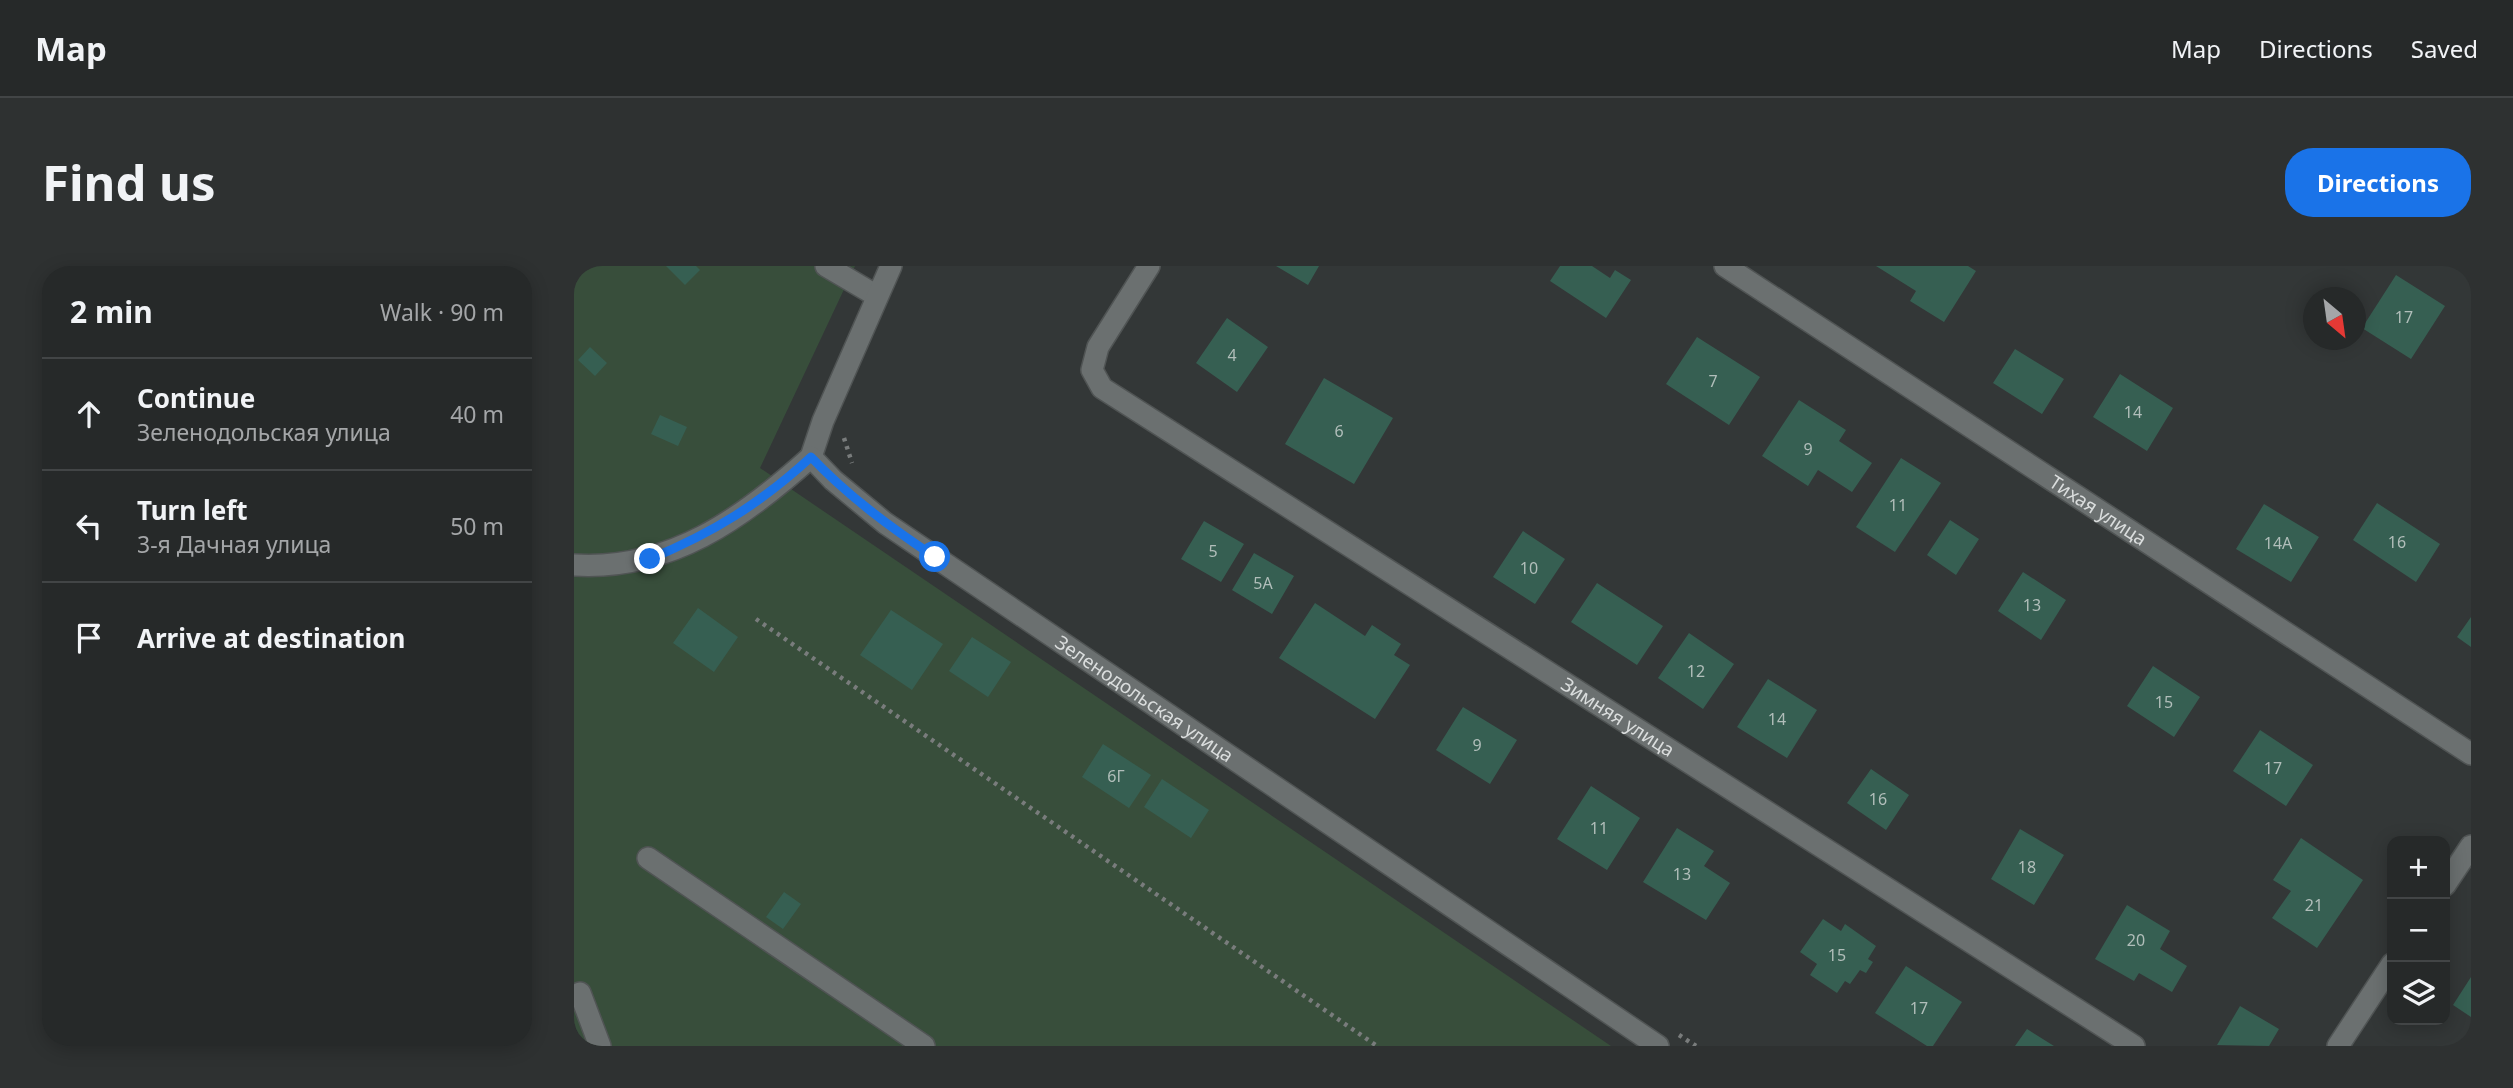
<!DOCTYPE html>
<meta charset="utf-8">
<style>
:root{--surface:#262929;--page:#2e3131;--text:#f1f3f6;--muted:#a4a6a8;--line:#424546;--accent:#1a73e8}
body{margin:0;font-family:"Noto Sans",sans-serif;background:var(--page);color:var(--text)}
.controls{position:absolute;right:21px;bottom:21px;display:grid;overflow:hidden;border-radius:14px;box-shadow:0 4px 18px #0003}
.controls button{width:63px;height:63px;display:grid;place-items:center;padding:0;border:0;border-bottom:2px solid var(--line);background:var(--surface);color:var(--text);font:35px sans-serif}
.compass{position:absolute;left:1729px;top:21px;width:63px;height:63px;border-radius:50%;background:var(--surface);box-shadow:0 4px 18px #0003;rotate:151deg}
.stop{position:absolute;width:21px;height:21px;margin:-16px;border:5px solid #1a73e8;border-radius:50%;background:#fff}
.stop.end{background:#1a73e8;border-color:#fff;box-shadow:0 2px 7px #0008}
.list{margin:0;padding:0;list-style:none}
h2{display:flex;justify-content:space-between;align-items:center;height:91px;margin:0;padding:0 28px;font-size:30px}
h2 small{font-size:23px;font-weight:400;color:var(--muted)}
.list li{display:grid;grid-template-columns:46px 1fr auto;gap:21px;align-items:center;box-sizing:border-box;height:112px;padding:0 28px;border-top:2px solid var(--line)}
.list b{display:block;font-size:26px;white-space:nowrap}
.list p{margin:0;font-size:23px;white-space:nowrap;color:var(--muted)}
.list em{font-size:23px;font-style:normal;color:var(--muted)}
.icon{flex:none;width:38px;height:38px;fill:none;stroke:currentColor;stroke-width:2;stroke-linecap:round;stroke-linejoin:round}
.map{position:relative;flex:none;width:1897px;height:780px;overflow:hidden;border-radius:28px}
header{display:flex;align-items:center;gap:42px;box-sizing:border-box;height:98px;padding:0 35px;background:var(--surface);border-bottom:2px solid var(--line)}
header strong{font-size:33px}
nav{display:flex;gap:38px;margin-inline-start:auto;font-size:24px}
.intro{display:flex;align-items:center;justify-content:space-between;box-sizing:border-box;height:168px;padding:0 42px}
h1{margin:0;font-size:49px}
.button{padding:18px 32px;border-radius:28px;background:var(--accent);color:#fff;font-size:24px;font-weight:700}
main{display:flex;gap:42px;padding:0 42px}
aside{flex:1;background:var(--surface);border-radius:28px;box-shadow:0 4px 18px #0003}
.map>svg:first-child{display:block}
.green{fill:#384e3b}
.building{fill:#365f52}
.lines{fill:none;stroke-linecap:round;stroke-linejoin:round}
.minor-casing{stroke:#505454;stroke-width:24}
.path{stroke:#797c7c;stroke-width:4.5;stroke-dasharray:3.5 5;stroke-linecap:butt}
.minor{stroke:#6b7070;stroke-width:21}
.route{stroke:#1a73e8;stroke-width:9}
.labels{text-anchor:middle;stroke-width:5;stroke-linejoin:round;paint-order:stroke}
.number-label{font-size:16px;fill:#b1beba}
.street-label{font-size:19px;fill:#dadddd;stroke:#333737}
</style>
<header>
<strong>Map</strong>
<nav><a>Map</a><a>Directions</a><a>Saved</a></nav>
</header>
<div class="intro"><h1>Find us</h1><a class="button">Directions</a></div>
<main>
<aside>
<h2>2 min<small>Walk · 90 m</small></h2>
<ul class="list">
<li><svg class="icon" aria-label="ahead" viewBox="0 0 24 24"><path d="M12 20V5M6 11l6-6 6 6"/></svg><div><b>Continue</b><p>Зеленодольская улица</p></div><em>40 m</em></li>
<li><svg class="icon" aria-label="left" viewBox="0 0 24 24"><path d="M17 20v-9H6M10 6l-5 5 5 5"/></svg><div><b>Turn left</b><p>3-я Дачная улица</p></div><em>50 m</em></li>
<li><svg class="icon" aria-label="arrive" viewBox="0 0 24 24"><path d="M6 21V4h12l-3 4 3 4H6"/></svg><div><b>Arrive at destination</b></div></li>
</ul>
</aside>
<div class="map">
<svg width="1897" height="780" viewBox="0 0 1897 780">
<rect width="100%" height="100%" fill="#333737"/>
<!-- green -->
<path class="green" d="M 0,0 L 281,0 L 186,202 L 1037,780 L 0,780 Z"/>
<!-- building -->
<path class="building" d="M 92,0 L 122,0 L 126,4 L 111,19 Z
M 702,0 L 745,0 L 734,19 Z
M 986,0 L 1018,0 L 1036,12 L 1041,4 L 1057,14 L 1032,52 L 976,15 Z
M 1302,0 L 1394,0 L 1402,5 L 1370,56 L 1336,35 L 1342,25 Z
M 1822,9 L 1871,40 L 1837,93 L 1788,62 Z
M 653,52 L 694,81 L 663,126 L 622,97 Z
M 1123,71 L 1186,111 L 1155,159 L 1092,118 Z
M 16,81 L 33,97 L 21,110 L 4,94 Z
M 1441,83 L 1490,113 L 1468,148 L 1419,117 Z
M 1546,108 L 1599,142 L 1573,185 L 1519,151 Z
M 750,112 L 819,152 L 780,218 L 711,178 Z
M 1225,134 L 1272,164 L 1265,175 L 1298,197 L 1278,226 L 1244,204 L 1234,220 L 1188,190 Z
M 86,149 L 113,161 L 104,180 L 77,168 Z
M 1327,192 L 1367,217 L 1321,286 L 1282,261 Z
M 1803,237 L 1866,278 L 1842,316 L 1779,274 Z
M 1690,238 L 1745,271 L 1717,316 L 1662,283 Z
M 1376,254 L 1405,273 L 1382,309 L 1353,289 Z
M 630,255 L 670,278 L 647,316 L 607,293 Z
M 949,265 L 991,293 L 961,338 L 919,311 Z
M 680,287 L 720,310 L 698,348 L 658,324 Z
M 1449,306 L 1492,334 L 1467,374 L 1424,345 Z
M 1023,317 L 1089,360 L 1063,399 L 997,356 Z
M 741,337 L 791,370 L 798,359 L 827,378 L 820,389 L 836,399 L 801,453 L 705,392 Z
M 124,342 L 164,371 L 140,406 L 99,377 Z
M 317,344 L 369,378 L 338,424 L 286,389 Z
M 1897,351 L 1897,381 L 1883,371 Z
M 1115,367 L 1160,398 L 1129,443 L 1084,412 Z
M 398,371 L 437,396 L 414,431 L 375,405 Z
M 1579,400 L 1626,431 L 1600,471 L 1553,440 Z
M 1194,413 L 1243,444 L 1213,492 L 1163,461 Z
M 889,441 L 943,474 L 916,518 L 862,484 Z
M 1686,464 L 1739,499 L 1712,540 L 1659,505 Z
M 529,478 L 577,509 L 555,542 L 508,511 Z
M 1297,503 L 1335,529 L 1312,564 L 1273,537 Z
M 588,513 L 635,544 L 617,572 L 570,541 Z
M 1017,520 L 1066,552 L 1033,604 L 983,573 Z
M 1103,562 L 1140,585 L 1130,600 L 1156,617 L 1132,654 L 1069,616 Z
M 1446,563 L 1490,589 L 1460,639 L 1417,613 Z
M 1727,572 L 1789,614 L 1743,682 L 1698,652 L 1717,625 L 1699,614 Z
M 210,626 L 227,638 L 209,663 L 192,651 Z
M 1553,639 L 1596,665 L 1586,683 L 1613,700 L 1598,726 L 1565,707 L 1560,715 L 1521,693 Z
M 1249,653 L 1267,665 L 1271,658 L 1302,680 L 1294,693 L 1299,696 L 1292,707 L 1286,704 L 1276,718 L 1271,715 L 1263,727 L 1236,709 L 1243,698 L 1226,686 Z
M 1332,700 L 1388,736 L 1359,780 L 1353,780 L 1301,747 Z
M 1897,711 L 1897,751 L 1879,739 Z
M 1666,740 L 1705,763 L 1695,780 L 1643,779 Z
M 1453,763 L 1480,780 L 1441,780 Z"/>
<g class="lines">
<defs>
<g id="minor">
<path d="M 252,0 L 303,30"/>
<path id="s1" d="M 317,0 L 249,155 L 237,191 L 259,214 L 311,257 L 1084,780"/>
<path id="s2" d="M 575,0 L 524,81 L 518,104 L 528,122 L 1560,780"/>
<path id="s3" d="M 1151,0 L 1897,488"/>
<path d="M 0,299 C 96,305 169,252 237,191"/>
<path d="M 74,592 L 350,780"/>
<path d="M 1871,619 L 1897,580"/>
<path d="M 6,727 L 26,780"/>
<path d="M 1764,780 L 1818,698"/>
</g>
</defs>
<!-- minor casing -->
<use href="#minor" class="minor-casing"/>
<!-- path -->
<path class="path" d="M 270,172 L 278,197
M 182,353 L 803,780
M 1105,769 L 1122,780"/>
<!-- minor -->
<use href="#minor" class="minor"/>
</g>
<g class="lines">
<!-- route -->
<path class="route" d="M 76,293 C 140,266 186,238 237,191 C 274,230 316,261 361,291"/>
</g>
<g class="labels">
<!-- number labels -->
<g class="number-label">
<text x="1830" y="57">17</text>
<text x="658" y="95">4</text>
<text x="1139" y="121">7</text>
<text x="1559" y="152">14</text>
<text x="765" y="171">6</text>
<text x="1234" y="189">9</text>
<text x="1324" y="245">11</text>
<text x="1823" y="282">16</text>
<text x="1704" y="283">14А</text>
<text x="639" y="291">5</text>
<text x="955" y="308">10</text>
<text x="689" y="323">5А</text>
<text x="1458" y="345">13</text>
<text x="1122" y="411">12</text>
<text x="1590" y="442">15</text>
<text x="1203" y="459">14</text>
<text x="903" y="485">9</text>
<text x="1699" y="508">17</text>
<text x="542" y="516">6Г</text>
<text x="1304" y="539">16</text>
<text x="1025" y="568">11</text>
<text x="1453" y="607">18</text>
<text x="1108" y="614">13</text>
<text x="1740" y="645">21</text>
<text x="1562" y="680">20</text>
<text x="1263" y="695">15</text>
<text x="1345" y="748">17</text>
</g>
<!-- street labels -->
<g class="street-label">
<text dy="7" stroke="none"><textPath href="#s3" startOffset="446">Тихая улица</textPath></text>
<text dy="7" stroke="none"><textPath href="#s1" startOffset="620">Зеленодольская улица</textPath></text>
<text dy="7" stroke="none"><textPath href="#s2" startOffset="752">Зимняя улица</textPath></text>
</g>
</g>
</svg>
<div class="controls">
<button>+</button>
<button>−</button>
<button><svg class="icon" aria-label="layers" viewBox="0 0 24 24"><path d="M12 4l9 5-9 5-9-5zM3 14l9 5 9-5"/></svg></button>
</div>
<svg class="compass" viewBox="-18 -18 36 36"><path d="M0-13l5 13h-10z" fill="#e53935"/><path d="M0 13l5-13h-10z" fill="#a4a6a8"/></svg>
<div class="stop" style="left:361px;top:291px"></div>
<div class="stop end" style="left:76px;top:293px"></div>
</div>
</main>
